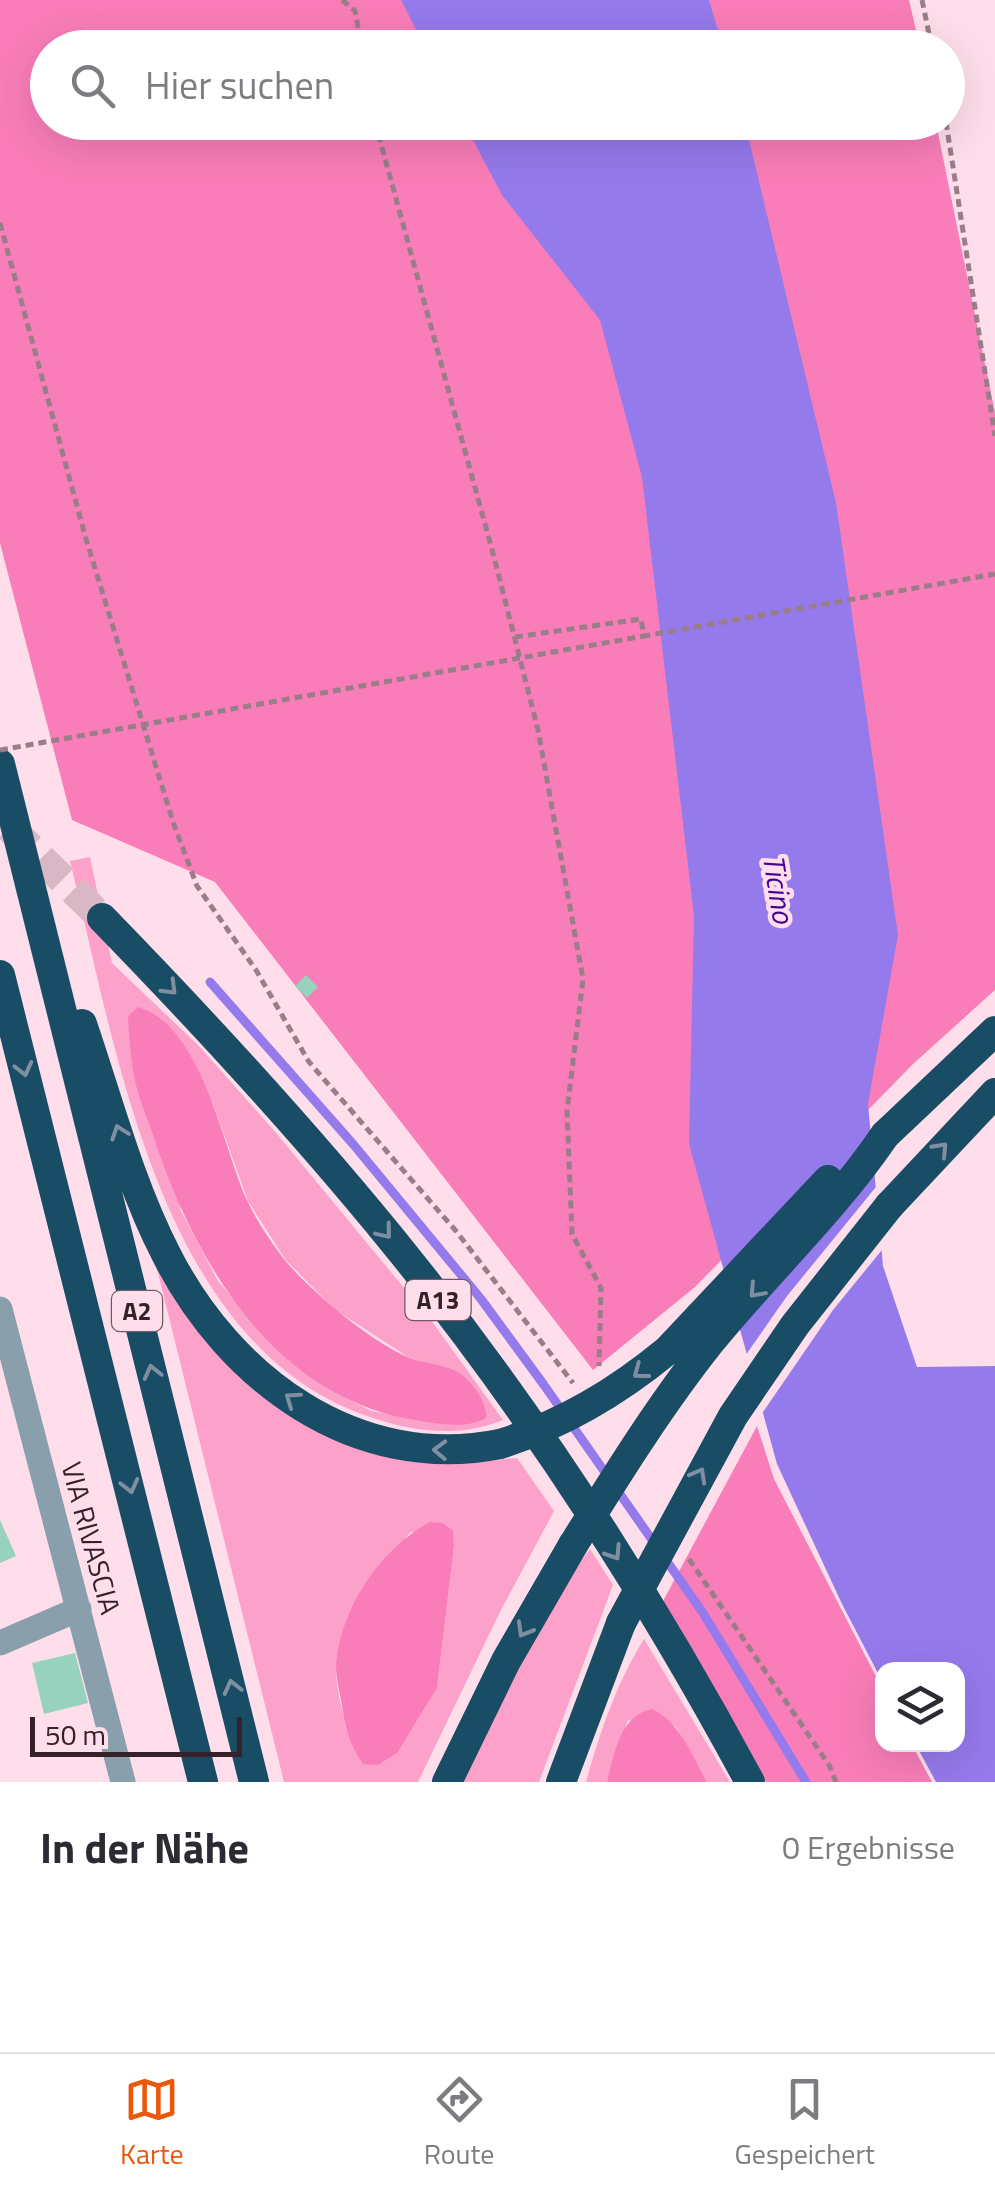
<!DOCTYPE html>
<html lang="de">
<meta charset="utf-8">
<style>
:root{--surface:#fff;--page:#f2f2f3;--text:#2b2b33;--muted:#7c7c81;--line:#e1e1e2;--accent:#ea580c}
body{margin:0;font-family:"Titillium Web",sans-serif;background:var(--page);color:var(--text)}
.controls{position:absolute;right:30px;bottom:30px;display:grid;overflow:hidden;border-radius:20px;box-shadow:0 10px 40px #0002}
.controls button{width:90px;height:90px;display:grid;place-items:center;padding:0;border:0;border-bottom:2px solid var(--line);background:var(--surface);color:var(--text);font:50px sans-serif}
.scale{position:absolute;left:30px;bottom:25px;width:212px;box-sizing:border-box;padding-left:10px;border:5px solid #352129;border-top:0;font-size:28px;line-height:35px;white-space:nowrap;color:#352129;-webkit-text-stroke:8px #ffdeeb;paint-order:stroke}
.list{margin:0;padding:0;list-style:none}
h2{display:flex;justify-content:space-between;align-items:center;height:130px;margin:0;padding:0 40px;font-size:42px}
h2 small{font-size:32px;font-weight:400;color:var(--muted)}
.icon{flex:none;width:55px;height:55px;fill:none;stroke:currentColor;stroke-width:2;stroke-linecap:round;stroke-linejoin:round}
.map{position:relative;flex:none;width:995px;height:1782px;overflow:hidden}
.search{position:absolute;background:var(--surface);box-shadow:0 10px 40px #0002;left:30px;right:30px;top:30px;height:110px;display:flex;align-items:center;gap:25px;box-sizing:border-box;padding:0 35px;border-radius:55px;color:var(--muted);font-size:38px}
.sheet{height:270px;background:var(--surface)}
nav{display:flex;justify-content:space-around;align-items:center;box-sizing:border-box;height:140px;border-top:2px solid var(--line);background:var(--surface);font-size:28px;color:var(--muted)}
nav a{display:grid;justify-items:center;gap:5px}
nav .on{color:var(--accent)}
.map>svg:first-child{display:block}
.green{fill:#fca2ca;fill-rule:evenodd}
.forest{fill:#f97db8}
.water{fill:#957aec}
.pier{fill:#ffdeeb}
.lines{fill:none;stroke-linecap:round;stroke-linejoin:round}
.stream{stroke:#957aec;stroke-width:9}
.building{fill:#96d2be}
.highway-tunnel{stroke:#d7b8c4;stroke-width:30;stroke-dasharray:30 15;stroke-linecap:butt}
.path{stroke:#997e89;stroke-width:5;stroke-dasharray:8 5;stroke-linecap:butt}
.minor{stroke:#8a9fac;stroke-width:25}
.highway{stroke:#194d65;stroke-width:30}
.path-bridge{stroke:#997e89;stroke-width:5;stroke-dasharray:8 5;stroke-linecap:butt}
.highway-bridge{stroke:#194d65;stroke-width:30}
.oneway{stroke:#808ea1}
.labels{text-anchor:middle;stroke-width:9;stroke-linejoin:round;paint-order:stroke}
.shield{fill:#ffdeeb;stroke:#725a63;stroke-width:2.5}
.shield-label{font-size:25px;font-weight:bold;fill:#352129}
.street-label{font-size:28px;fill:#352129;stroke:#ffdeeb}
.water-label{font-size:30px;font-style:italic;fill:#450495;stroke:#ffdeeb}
</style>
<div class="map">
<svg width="995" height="1782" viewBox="0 0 995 1782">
<rect width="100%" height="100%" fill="#ffdeeb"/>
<!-- green -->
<path class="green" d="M 90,857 L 112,963 L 199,1046 L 277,1134 L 433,1323 L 503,1420 C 459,1438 414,1432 370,1417 C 159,1347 116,1047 70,861 ZM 212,1101 L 248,1201 L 285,1259 L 334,1309 L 408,1357 L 461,1374 L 444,1424 L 372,1411 L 337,1394 L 276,1348 L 218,1281 L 180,1209 Z
M 156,1265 L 232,1366 L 445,1463 L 517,1458 L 554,1511 L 500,1612 L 418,1782 L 284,1782 ZM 452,1531 L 454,1546 L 437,1688 L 398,1752 L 346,1729 C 343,1710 335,1687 336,1667 C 339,1610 375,1572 411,1532 Z
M 590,1549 L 613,1585 L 539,1782 L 459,1782 L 488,1723 L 575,1569 Z
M 644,1639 L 730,1782 L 707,1782 L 676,1727 L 628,1720 L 607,1782 L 586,1782 C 600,1732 617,1682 644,1639 Z"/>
<!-- forest -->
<path class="forest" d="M 0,0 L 909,0 L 920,47 L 48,48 L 48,122 L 936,123 L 995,413 L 995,990 L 913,1064 L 695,1287 L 593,1370 L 215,882 L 72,820 L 0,543 Z
M 138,1007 C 202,1025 223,1148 247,1200 C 256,1220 271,1242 284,1259 C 309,1290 372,1343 410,1358 C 426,1364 446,1364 461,1374 C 473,1383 488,1404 486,1418 C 465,1431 427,1422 404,1418 C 268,1390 193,1257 153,1135 C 146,1114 136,1092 133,1070 C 130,1052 129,1034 128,1016 Z
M 757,1426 L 774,1479 L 882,1688 L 882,1744 L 912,1745 L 932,1782 L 766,1782 L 662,1603 Z
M 430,1522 L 443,1523 L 453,1531 L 454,1546 L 437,1688 L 398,1752 L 378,1765 L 363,1764 C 350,1745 345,1728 342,1706 C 340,1693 336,1679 336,1667 C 339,1610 381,1548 430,1522 Z
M 652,1709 C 680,1722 692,1756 707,1782 L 607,1782 C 615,1753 619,1716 652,1709 Z"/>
<!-- water -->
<path class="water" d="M 401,0 L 709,0 L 723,47 L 425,47 Z
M 464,123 L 745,123 L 836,503 L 898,935 L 868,1104 L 883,1266 L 917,1367 L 995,1366 L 995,1782 L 936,1782 L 916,1745 L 958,1744 L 958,1670 L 882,1670 L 882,1681 L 842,1604 L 777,1464 L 689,1144 L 694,916 L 642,477 L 600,320 L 502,195 Z"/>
<!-- pier -->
<path class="pier" d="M 880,1182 L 886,1245 L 833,1310 L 759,1418 L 743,1359 L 787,1296 Z"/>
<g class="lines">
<!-- stream -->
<path class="stream" d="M 210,982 L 353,1144 L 481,1299 L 544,1385 L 703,1613 L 806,1782"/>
</g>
<!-- building -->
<path class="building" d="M 306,975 L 318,987 L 307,998 L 295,986 Z
M 0,1520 L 16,1556 L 0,1563 Z
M 75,1653 L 88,1703 L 44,1714 L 32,1663 Z"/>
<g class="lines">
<!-- highway-tunnel -->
<path class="highway-tunnel" d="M 9,827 L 102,918"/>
<!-- path -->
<path class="path" d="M 342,0 L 355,11 L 362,48
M 922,0 L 932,48
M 375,122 L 494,557 L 538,730 L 583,979 L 567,1111 L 572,1234 L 601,1288 L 599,1366
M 946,122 L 995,436
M 0,223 L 86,539 L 173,822 L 197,886 L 256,970 L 309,1062 L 456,1231 L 573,1383
M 515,637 L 641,619 L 644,636 L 995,574
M 689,1559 L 829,1765 L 836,1782"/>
<!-- minor -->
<path class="minor" d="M 0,1309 L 123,1782
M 0,1643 L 79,1609"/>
<!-- highway -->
<path class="highway" d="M 0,764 L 254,1782
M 102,918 C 210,1029 314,1142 410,1262 C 538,1422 653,1602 750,1782
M 0,975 L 203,1782
M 82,1024 C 108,1100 129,1182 166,1254 C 229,1379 356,1473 500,1444
M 885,1135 L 995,1031
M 889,1206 L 995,1093
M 447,1782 L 506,1661 L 573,1545
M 561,1782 L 621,1623"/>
<!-- path-bridge -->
<path class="path-bridge" d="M 0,750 L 644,636"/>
<!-- highway-bridge -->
<path class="highway-bridge" d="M 500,1444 C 564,1424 617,1392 668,1350 L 828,1180
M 573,1545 C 616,1476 660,1405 711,1341 C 768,1271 834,1210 885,1135
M 621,1623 L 733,1416 L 795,1325 L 889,1206"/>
</g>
<!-- one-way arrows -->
<defs><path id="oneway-chevron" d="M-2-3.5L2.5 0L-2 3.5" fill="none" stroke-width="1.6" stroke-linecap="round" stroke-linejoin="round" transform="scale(2.5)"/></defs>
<g class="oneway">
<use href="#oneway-chevron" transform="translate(170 988) rotate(45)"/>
<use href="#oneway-chevron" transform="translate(24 1069) rotate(76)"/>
<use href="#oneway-chevron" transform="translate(119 1132) rotate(-109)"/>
<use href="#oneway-chevron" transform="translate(941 1149) rotate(-47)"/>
<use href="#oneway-chevron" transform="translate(385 1232) rotate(51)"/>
<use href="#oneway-chevron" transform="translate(756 1291) rotate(132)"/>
<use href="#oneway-chevron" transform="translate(152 1372) rotate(-104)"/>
<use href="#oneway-chevron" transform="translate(640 1372) rotate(143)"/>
<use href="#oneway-chevron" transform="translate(292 1399) rotate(-145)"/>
<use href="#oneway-chevron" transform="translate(440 1450) rotate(-178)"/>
<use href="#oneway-chevron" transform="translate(699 1475) rotate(-61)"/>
<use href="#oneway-chevron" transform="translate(130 1486) rotate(76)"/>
<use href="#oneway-chevron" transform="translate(614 1553) rotate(57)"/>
<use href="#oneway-chevron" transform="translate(524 1630) rotate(120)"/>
<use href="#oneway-chevron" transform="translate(232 1687) rotate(-104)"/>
</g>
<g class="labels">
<!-- shield labels -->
<g class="shield">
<rect x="405.5" y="1280" width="65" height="40" rx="8"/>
<rect x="112" y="1291" width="50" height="40" rx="8"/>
</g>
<g class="shield-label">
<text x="438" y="1309">A13</text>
<text x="137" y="1320">A2</text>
</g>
<!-- street labels -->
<g class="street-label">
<text transform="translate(91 1538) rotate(75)" y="10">VIA RIVASCIA</text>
</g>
<!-- water labels -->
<g class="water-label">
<text transform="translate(778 889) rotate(81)" y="10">Ticino</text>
</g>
</g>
</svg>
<div class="controls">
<button><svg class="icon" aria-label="layers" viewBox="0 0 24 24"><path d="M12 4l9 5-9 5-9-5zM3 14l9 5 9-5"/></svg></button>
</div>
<div class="scale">50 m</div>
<div class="search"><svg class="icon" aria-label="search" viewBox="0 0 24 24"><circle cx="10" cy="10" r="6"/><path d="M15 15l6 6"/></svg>Hier suchen</div>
</div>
<section class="sheet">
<h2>In der Nähe<small>0 Ergebnisse</small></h2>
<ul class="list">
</ul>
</section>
<nav>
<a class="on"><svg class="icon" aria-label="map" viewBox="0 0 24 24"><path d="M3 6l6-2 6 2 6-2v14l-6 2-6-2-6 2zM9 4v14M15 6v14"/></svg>Karte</a>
<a><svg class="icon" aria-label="directions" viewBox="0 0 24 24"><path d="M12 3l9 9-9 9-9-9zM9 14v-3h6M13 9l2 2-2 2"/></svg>Route</a>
<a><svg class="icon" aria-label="saved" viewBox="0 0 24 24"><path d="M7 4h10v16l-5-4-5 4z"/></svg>Gespeichert</a>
</nav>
